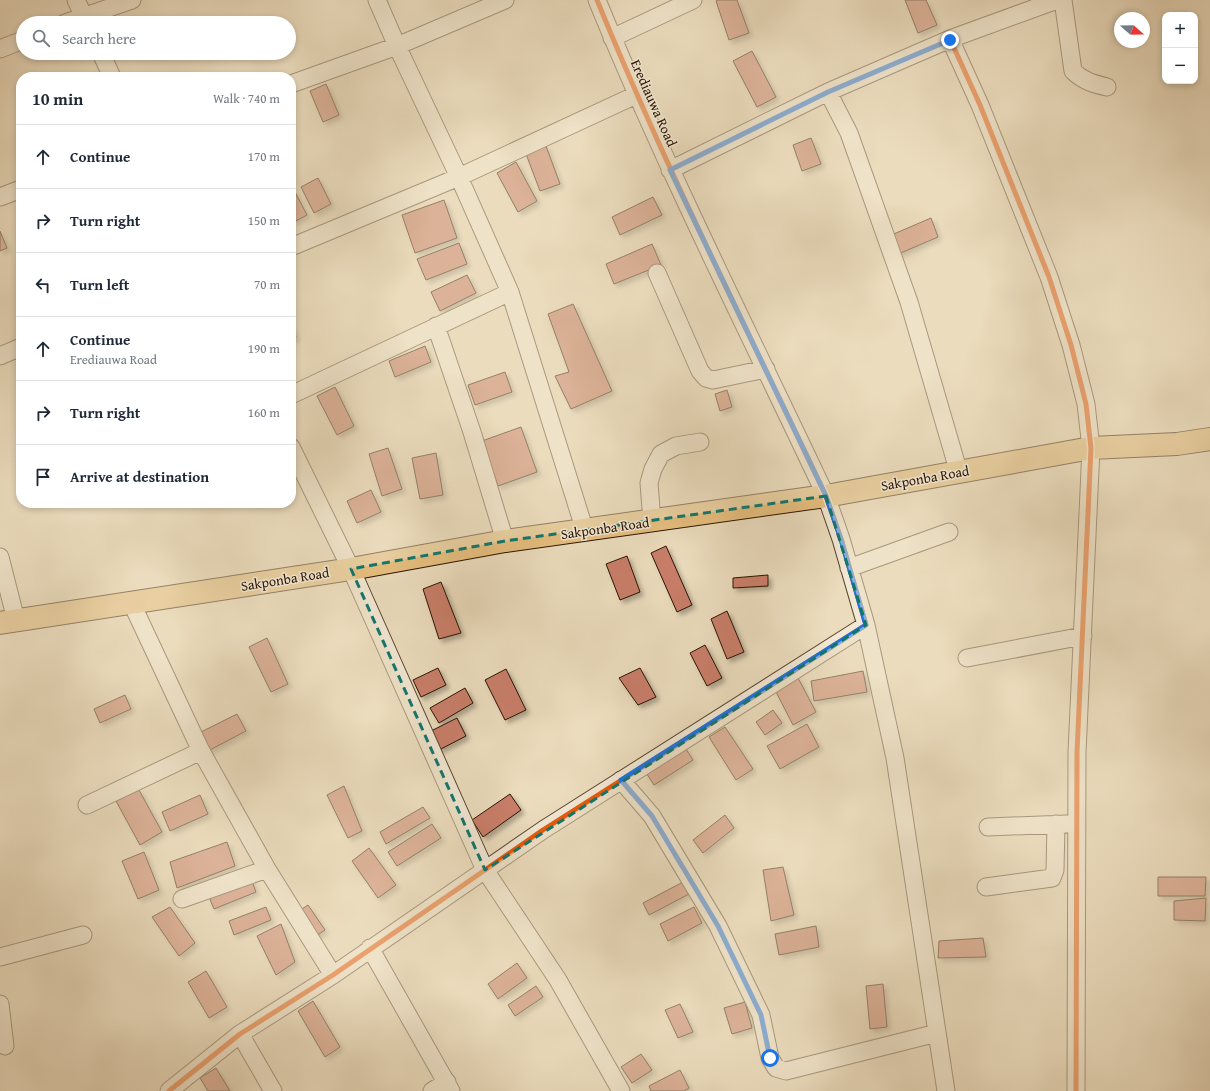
<!DOCTYPE html>
<meta charset="utf-8">
<style>
:root{--surface:#fff;--page:#f6f6f7;--text:#1f2937;--muted:#747a83;--line:#e0e1e3}
body{margin:0;font-family:"Gentium Book Plus",serif;background:var(--page);color:var(--text)}
.controls{position:absolute;right:12px;top:12px;display:grid;overflow:hidden;border-radius:8px;box-shadow:0 2px 6px #0003}
.controls button{width:36px;height:36px;display:grid;place-items:center;padding:0;border:0;border-bottom:1px solid var(--line);background:var(--surface);color:var(--text);font:20px sans-serif}
.compass{position:absolute;left:1114px;top:12px;width:36px;height:36px;border-radius:50%;background:var(--surface);box-shadow:0 2px 6px #0003;rotate:110deg}
.stop{position:absolute;width:12px;height:12px;margin:-9px;border:3px solid #1a73e8;border-radius:50%;background:#fff}
.stop.end{background:#1a73e8;border-color:#fff;box-shadow:0 1px 4px #0008}
.list{margin:0;padding:0;list-style:none}
h2{display:flex;justify-content:space-between;align-items:center;height:52px;margin:0;padding:0 16px;font-size:17px}
h2 small{font-size:13px;font-weight:400;color:var(--muted)}
.list li{display:grid;grid-template-columns:26px 1fr auto;gap:12px;align-items:center;box-sizing:border-box;height:64px;padding:0 16px;border-top:1px solid var(--line)}
.list b{display:block;font-size:15px;white-space:nowrap}
.list p{margin:0;font-size:13px;white-space:nowrap;color:var(--muted)}
.list em{font-size:13px;font-style:normal;color:var(--muted)}
.icon{flex:none;width:22px;height:22px;fill:none;stroke:currentColor;stroke-width:2;stroke-linecap:round;stroke-linejoin:round}
.map{position:relative;flex:none;width:1210px;height:1091px;overflow:hidden}
.search{position:absolute;background:var(--surface);box-shadow:0 2px 6px #0003;left:16px;top:16px;width:280px;height:44px;display:flex;align-items:center;gap:10px;box-sizing:border-box;padding:0 14px;border-radius:22px;color:var(--muted);font-size:15px}
.panel{position:absolute;background:var(--surface);box-shadow:0 2px 6px #0003;left:16px;top:72px;width:280px;height:436px;border-radius:16px}
.map>svg:first-child{display:block}
.building{fill:#c97e6b;stroke:#291401;filter:url(#shadow)}
.lines{fill:none;stroke-linecap:round;stroke-linejoin:round}
.minor-casing{stroke:#5a4630;stroke-width:19}
.major-casing{stroke:#291401;stroke-width:24}
.minor{stroke:#f2e8d4;stroke-width:17}
.major{stroke:#e6be7e;stroke-width:22}
.cycleway-casing{stroke:#f2e8d4;stroke-width:8}
.cycleway{stroke:#e8590c;stroke-width:5}
.route{stroke:#1a73e8;stroke-width:5}
.marked{fill:none;stroke:#0f766e;stroke-width:3;stroke-dasharray:8 5;stroke-linejoin:round}
.labels{text-anchor:middle;stroke-width:3;stroke-linejoin:round;paint-order:stroke}
.street-label{font-size:14px;fill:#291401;stroke:#f2e8d4}
</style>
<div class="map">
<svg width="1210" height="1091" viewBox="0 0 1210 1091">
<defs>
<filter id="shadow"><feDropShadow dx="3.5" dy="3.5" stdDeviation="2" flood-color="#0004"/></filter>
</defs>
<rect width="100%" height="100%" fill="#ebdcbd"/>
<filter id="stains"><feTurbulence type="fractalNoise" baseFrequency=".005" numOctaves="4"/><feColorMatrix values="0 0 0 0 .2 0 0 0 0 .09 0 0 0 0 .02 0 0 0 .5 -.17"/></filter>
<radialGradient id="worn" r=".72"><stop offset=".6" stop-color="#630" stop-opacity="0"/><stop offset="1" stop-color="#630" stop-opacity=".3"/></radialGradient>
<!-- building -->
<path class="building" d="M 718,0 L 737,0 L 749,33 L 729,40 L 716,1 Z
M 905,0 L 926,0 L 937,25 L 918,33 Z
M 752,51 L 776,97 L 757,107 L 733,61 Z
M 326,84 L 339,115 L 323,122 L 310,91 Z
M 811,138 L 821,164 L 802,171 L 793,145 Z
M 546,146 L 560,184 L 540,191 L 526,154 Z
M 516,162 L 537,201 L 518,212 L 497,173 Z
M 318,178 L 331,204 L 314,213 L 301,187 Z
M 295,192 L 307,215 L 294,222 L 291,217 L 291,194 Z
M 653,197 L 662,215 L 620,235 L 612,217 Z
M 444,200 L 457,238 L 415,253 L 402,215 Z
M 931,218 L 938,237 L 896,255 L 889,236 Z
M 0,231 L 7,248 L 0,251 Z
M 459,243 L 467,264 L 426,280 L 417,259 Z
M 652,244 L 661,265 L 614,284 L 606,264 Z
M 467,275 L 476,293 L 440,311 L 431,292 Z
M 573,304 L 612,391 L 571,409 L 555,376 L 569,372 L 548,314 Z
M 291,324 L 296,337 L 291,339 Z
M 425,346 L 431,362 L 395,377 L 389,361 Z
M 505,372 L 512,392 L 475,405 L 468,385 Z
M 335,387 L 354,426 L 337,435 L 317,396 Z
M 727,390 L 732,407 L 720,411 L 715,394 Z
M 521,427 L 537,472 L 498,486 L 482,441 Z
M 388,448 L 402,489 L 382,496 L 369,454 Z
M 436,453 L 443,495 L 420,499 L 412,458 Z
M 371,490 L 381,512 L 357,523 L 347,501 Z
M 666,546 L 692,605 L 677,612 L 651,553 Z
M 627,556 L 640,592 L 620,600 L 606,564 Z
M 768,575 L 768,586 L 733,588 L 733,578 Z
M 441,582 L 461,633 L 439,639 L 423,589 Z
M 727,611 L 744,652 L 727,659 L 711,619 Z
M 267,638 L 288,684 L 271,692 L 249,647 Z
M 705,645 L 722,678 L 707,686 L 690,653 Z
M 438,668 L 446,685 L 421,697 L 413,680 Z
M 640,668 L 656,697 L 638,705 L 619,678 Z
M 506,669 L 526,710 L 505,720 L 485,680 Z
M 863,671 L 867,692 L 814,701 L 811,681 Z
M 797,676 L 816,712 L 793,725 L 774,688 Z
M 465,688 L 473,703 L 439,723 L 430,708 Z
M 125,695 L 131,709 L 100,723 L 94,709 Z
M 773,710 L 782,723 L 765,735 L 756,722 Z
M 237,714 L 246,731 L 206,752 L 197,734 Z
M 457,718 L 466,736 L 439,750 L 429,732 Z
M 807,724 L 819,747 L 780,769 L 767,746 Z
M 725,727 L 753,769 L 736,780 L 709,737 Z
M 684,746 L 693,760 L 654,785 L 645,771 Z
M 344,786 L 362,831 L 348,838 L 327,795 Z
M 139,790 L 162,832 L 140,845 L 116,801 Z
M 510,794 L 521,810 L 483,837 L 472,820 Z
M 200,795 L 208,814 L 170,831 L 162,812 Z
M 423,807 L 430,818 L 386,844 L 380,832 Z
M 725,815 L 734,828 L 703,853 L 693,840 Z
M 432,824 L 441,838 L 397,866 L 388,852 Z
M 227,842 L 235,866 L 177,888 L 170,862 Z
M 369,848 L 396,885 L 378,898 L 352,861 Z
M 144,852 L 159,890 L 138,899 L 122,861 Z
M 783,867 L 794,915 L 771,921 L 763,870 Z
M 1158,877 L 1206,877 L 1205,896 L 1158,896 Z
M 251,879 L 256,892 L 214,909 L 209,897 Z
M 683,882 L 689,894 L 649,915 L 643,903 Z
M 1206,898 L 1205,921 L 1174,920 L 1174,901 Z
M 308,905 L 325,930 L 313,938 L 296,913 Z
M 170,907 L 195,943 L 179,956 L 152,917 Z
M 266,907 L 271,920 L 234,935 L 229,921 Z
M 694,907 L 702,923 L 668,941 L 660,924 Z
M 281,924 L 295,962 L 276,975 L 257,936 Z
M 816,926 L 819,947 L 779,955 L 775,934 Z
M 983,938 L 986,957 L 938,958 L 939,941 Z
M 517,963 L 527,978 L 498,999 L 488,984 Z
M 206,971 L 227,1007 L 209,1018 L 188,982 Z
M 883,984 L 887,1027 L 870,1029 L 866,986 Z
M 536,986 L 543,997 L 515,1016 L 508,1005 Z
M 313,1001 L 340,1047 L 325,1057 L 298,1011 Z
M 745,1002 L 752,1028 L 732,1034 L 724,1008 Z
M 680,1004 L 693,1032 L 678,1038 L 665,1010 Z
M 641,1054 L 652,1070 L 632,1083 L 621,1067 Z
M 216,1068 L 230,1091 L 208,1091 L 200,1078 Z
M 680,1070 L 689,1088 L 684,1091 L 651,1091 L 649,1086 Z"/>
<g class="lines">
<defs>
<path id="minor" d="M 76,0 L 87,23
M 377,0 L 397,46 L 459,177 L 510,292 L 585,531
M 1063,0 L 1073,71 C 1083,81 1094,84 1107,87
M 65,23 L 132,0
M 612,38 L 693,0
M 950,39 L 980,105 L 1049,277 L 1071,345 L 1086,404 L 1091,448 L 1077,752 L 1076,1091
M 0,49 L 23,40
M 101,53 L 112,77
M 291,84 L 397,46 L 505,0
M 828,92 L 849,133 L 909,302 L 959,473
M 670,170 L 828,92 L 950,39 L 1057,0
M 0,197 L 21,189
M 291,247 L 459,177 L 636,95
M 657,273 L 700,371 L 706,378 L 713,380 L 766,369
M 436,326 L 472,432 L 505,541
M 0,356 L 21,347
M 291,395 L 510,292
M 291,447 L 351,569 L 485,870 L 558,980 L 621,1091
M 652,521 L 649,483 L 653,469 L 661,454 L 676,446 L 700,442
M 0,557 L 16,620
M 849,568 L 949,532
M 132,604 L 201,751 L 267,869 L 333,975
M 866,625 L 895,758 L 946,1091
M 967,658 L 1083,636
M 621,780 L 652,816 L 718,926 L 761,1015 L 770,1058 L 776,1068 L 786,1071 L 937,1033
M 87,805 L 201,751
M 988,827 L 1067,824
M 986,887 L 1052,878 L 1055,870 L 1056,824
M 182,899 L 267,869
M 370,948 L 451,1091
M 0,957 L 83,935
M 0,1004 L 5,1046
M 240,1034 L 273,1091
M 169,1091 L 240,1034 L 333,975 L 543,830 L 866,625 L 841,539 L 826,496 C 748,331 666,169 597,0
M 432,1091 L 447,1082"/>
<path id="major" d="M 0,623 L 351,569 L 505,541 L 826,496 L 1091,448 L 1177,444 L 1210,439"/>
</defs>
<!-- minor casing -->
<use href="#minor" class="minor-casing"/>
<!-- major casing -->
<use href="#major" class="major-casing"/>
<!-- minor -->
<use href="#minor" class="minor"/>
<!-- major -->
<use href="#major" class="major"/>
<defs>
<path id="cycleway" d="M 950,39 L 980,105 L 1049,277 L 1071,345 L 1086,404 L 1091,448 L 1077,752 L 1076,1091
M 169,1091 L 240,1034 L 333,975 L 543,830 L 866,625 L 841,539 L 826,496 C 748,331 666,169 597,0"/>
</defs>
<!-- cycleway casing -->
<use href="#cycleway" class="cycleway-casing"/>
<!-- cycleway -->
<use href="#cycleway" class="cycleway"/>
</g>
<g class="lines">
<!-- route -->
<path class="route" d="M 770,1058 L 761,1015 L 718,926 L 652,816 L 621,780 L 866,625 L 841,539 L 826,496 L 670,170 L 828,92 L 950,40"/>
</g>
<!-- marked area -->
<path d="M0 0H1210V1091H0ZM 826,496 L 866,625 L 485,870 L 351,569 L 505,541 Z" fill="#ebdcbd" fill-opacity=".55" fill-rule="evenodd"/>
<path class="marked" d="M 826,496 L 866,625 L 485,870 L 351,569 L 505,541 Z"/>
<g class="labels">
<!-- street labels -->
<g class="street-label">
<text transform="translate(654 103) rotate(66)" y="5">Erediauwa Road</text>
<text transform="translate(925 478) rotate(-10)" y="5">Sakponba Road</text>
<text transform="translate(605 528) rotate(-8)" y="5">Sakponba Road</text>
<text transform="translate(285 579) rotate(-9)" y="5">Sakponba Road</text>
</g>
</g>
<rect width="100%" height="100%" filter="url(#stains)"/>
<rect width="100%" height="100%" fill="url(#worn)"/>
</svg>
<div class="controls">
<button>+</button>
<button>−</button>
</div>
<svg class="compass" viewBox="-18 -18 36 36"><path d="M0-13l5 13h-10z" fill="#e53935"/><path d="M0 13l5-13h-10z" fill="#747a83"/></svg>
<div class="stop" style="left:770px;top:1058px"></div>
<div class="stop end" style="left:950px;top:40px"></div>
<div class="search"><svg class="icon" aria-label="search" viewBox="0 0 24 24"><circle cx="10" cy="10" r="6"/><path d="M15 15l6 6"/></svg>Search here</div>
<section class="panel">
<h2>10 min<small>Walk · 740 m</small></h2>
<ul class="list">
<li><svg class="icon" aria-label="ahead" viewBox="0 0 24 24"><path d="M12 20V5M6 11l6-6 6 6"/></svg><div><b>Continue</b></div><em>170 m</em></li>
<li><svg class="icon" aria-label="right" viewBox="0 0 24 24"><path d="M7 20v-9h11M14 6l5 5-5 5"/></svg><div><b>Turn right</b></div><em>150 m</em></li>
<li><svg class="icon" aria-label="left" viewBox="0 0 24 24"><path d="M17 20v-9H6M10 6l-5 5 5 5"/></svg><div><b>Turn left</b></div><em>70 m</em></li>
<li><svg class="icon" aria-label="ahead" viewBox="0 0 24 24"><path d="M12 20V5M6 11l6-6 6 6"/></svg><div><b>Continue</b><p>Erediauwa Road</p></div><em>190 m</em></li>
<li><svg class="icon" aria-label="right" viewBox="0 0 24 24"><path d="M7 20v-9h11M14 6l5 5-5 5"/></svg><div><b>Turn right</b></div><em>160 m</em></li>
<li><svg class="icon" aria-label="arrive" viewBox="0 0 24 24"><path d="M6 21V4h12l-3 4 3 4H6"/></svg><div><b>Arrive at destination</b></div></li>
</ul>
</section>
</div>
